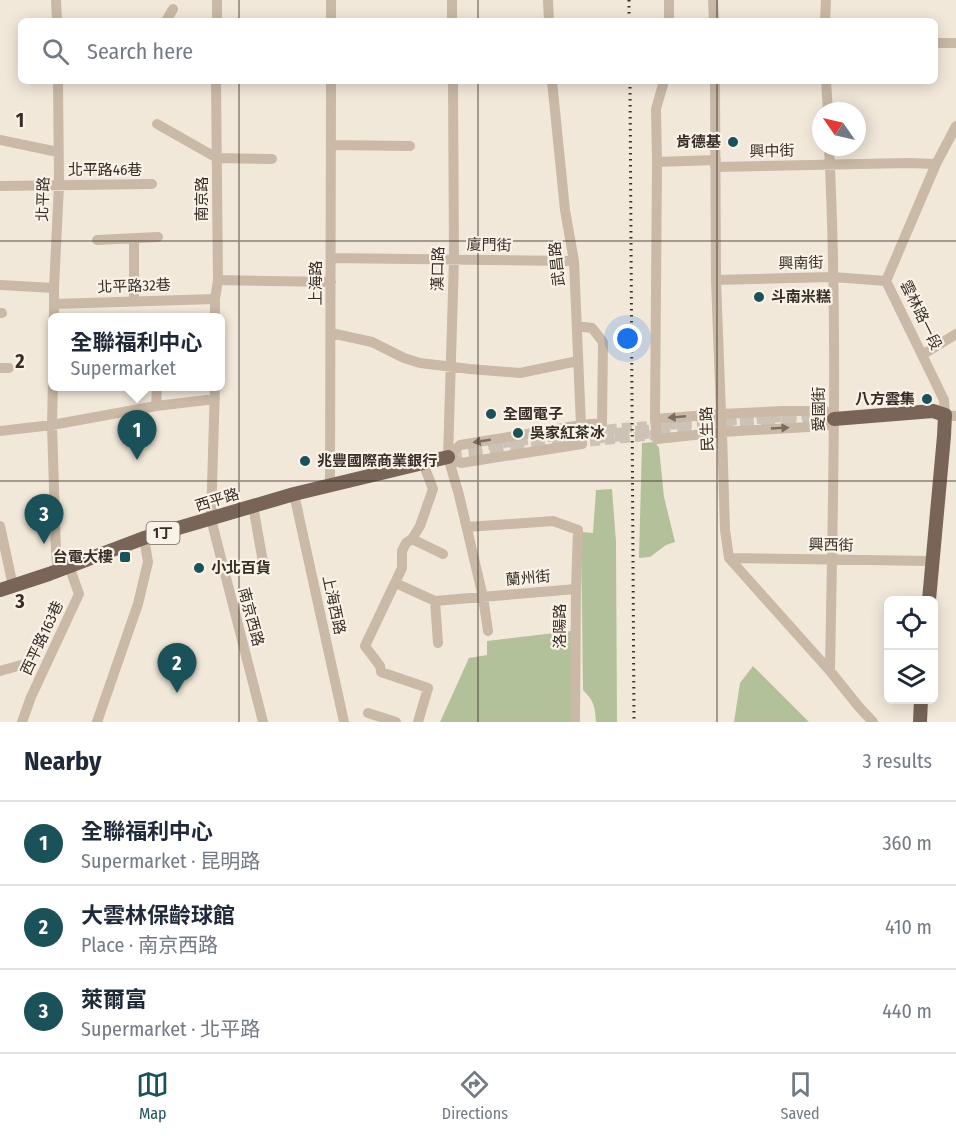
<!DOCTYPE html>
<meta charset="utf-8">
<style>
:root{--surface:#fff;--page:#f2f2f3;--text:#1f2937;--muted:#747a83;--line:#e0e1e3;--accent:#1b5158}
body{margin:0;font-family:"Fira Sans Condensed","Noto Sans TC",sans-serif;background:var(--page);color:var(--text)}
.controls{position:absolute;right:18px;bottom:18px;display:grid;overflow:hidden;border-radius:9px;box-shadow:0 3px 15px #0003}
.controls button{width:54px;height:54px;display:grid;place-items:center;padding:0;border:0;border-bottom:2px solid var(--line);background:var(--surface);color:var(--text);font:30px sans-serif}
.compass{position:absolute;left:812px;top:102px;width:54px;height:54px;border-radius:50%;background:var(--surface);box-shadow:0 3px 15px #0003;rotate:304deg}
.you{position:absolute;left:628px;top:339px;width:21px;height:21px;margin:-15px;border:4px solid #fff;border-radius:50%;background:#1a73e8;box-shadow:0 0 0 9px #1a73e833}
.badge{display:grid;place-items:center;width:39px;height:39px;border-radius:50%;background:var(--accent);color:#fff;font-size:20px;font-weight:700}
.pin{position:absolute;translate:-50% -50px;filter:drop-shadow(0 2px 3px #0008)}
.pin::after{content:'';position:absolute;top:32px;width:21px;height:18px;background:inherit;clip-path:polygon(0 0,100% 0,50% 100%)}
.popup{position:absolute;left:48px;top:313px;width:177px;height:78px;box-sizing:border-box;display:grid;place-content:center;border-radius:9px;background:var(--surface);filter:drop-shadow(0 2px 4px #0005);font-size:20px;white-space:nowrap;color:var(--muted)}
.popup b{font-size:22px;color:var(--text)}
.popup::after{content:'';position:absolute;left:50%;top:100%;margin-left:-12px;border:12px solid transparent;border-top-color:var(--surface)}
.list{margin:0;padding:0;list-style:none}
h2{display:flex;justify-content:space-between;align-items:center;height:78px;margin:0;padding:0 24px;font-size:26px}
h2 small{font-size:20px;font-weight:400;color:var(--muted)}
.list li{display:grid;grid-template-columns:39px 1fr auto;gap:18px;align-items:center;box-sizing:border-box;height:84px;padding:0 24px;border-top:2px solid var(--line)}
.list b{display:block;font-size:22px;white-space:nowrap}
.list p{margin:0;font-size:20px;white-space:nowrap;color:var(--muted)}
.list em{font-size:20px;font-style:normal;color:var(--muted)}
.icon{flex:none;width:33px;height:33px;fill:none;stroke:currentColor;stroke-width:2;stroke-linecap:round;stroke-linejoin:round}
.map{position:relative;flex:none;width:956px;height:722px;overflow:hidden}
.search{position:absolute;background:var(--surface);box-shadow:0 3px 15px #0003;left:18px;right:18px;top:18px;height:66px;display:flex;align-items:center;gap:15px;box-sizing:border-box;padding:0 21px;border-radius:9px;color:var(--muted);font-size:22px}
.sheet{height:330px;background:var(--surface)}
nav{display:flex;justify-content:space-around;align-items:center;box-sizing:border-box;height:84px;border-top:2px solid var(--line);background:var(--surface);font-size:16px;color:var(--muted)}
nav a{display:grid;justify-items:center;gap:3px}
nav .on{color:var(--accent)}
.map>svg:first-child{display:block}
.green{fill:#b2c19a}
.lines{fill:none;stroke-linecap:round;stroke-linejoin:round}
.minor-tunnel{stroke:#ccc3b6;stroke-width:10;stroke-dasharray:10 5;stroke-linecap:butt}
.major-tunnel{stroke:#ccc3b6;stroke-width:14;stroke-dasharray:14 7;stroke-linecap:butt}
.minor{stroke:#cab9a6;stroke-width:10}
.major{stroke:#786557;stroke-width:14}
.rail{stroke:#362d27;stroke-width:3;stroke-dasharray:1.5 4.5;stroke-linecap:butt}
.minor-bridge{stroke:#cab9a6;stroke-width:10}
.oneway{fill:#796c60}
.grid{fill:none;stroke:#362d27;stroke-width:1.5;stroke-opacity:0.55}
.poi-dot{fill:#1b5158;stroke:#faf2e6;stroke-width:2}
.labels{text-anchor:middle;stroke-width:4.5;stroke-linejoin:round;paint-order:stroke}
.shield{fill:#faf2e6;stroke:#716860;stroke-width:1.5}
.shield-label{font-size:14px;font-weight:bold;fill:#362d27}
.poi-label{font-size:15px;font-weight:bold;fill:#362d27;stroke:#faf2e6;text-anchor:start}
.street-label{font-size:15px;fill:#362d27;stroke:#faf2e6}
.grid-label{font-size:20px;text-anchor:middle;font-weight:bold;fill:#362d27;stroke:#faf2e6;stroke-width:4.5;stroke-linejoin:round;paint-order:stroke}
</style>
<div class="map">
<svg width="956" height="722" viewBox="0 0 956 722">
<rect width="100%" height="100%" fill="#f2e8da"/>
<!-- green -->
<path class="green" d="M 655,442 L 659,448 L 664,497 L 675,542 L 666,545 L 650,557 L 639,558 L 642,443 Z
M 612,489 L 616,542 L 617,722 L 596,722 C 595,706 594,701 583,690 L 581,532 L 593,533 L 596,490 Z
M 571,631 L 571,722 L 440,722 L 469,658 L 487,655 L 487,641 Z
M 753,666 L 809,722 L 734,722 L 740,683 Z"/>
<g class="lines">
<!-- minor-tunnel -->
<path class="minor-tunnel" d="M 575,443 L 664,434
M 488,445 L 621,428 L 816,415"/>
<!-- major-tunnel -->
<path class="major-tunnel" d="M 448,457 L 582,438 L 751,422 L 834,419"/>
<!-- minor -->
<path class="minor" d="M 56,0 L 57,21
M 331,0 L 331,21
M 452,0 L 452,21
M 548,0 L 549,21
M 713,0 L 714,21
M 166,21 L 173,9
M 217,21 L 217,0
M 669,21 L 669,0
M 825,21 L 826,0
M 935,43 L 956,43
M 453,81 L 454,259 L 448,457 L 459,495 L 483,597 L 488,631
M 552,81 L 565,210 L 574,261 L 581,425
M 715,81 L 716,280 L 721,414
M 826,81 L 828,111
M 157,124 L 217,158 L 272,159
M 956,126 L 936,164 L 886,281 L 944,400 L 945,415 L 956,416
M 0,140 L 58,152
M 331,145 L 410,146
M 829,147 C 838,322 833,496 830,671
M 657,162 L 716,160
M 715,167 L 908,163 L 936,164
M 0,186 L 152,184
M 134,239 L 134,301
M 97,240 L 158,237
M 331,258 L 574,261
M 218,280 L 331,282
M 716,280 L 833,277 L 886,281
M 0,285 L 54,288
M 54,304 L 215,299
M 0,313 L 2,313
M 54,318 L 54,288 L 59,185 L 58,81
M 215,318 L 215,299 L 218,280 L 216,81
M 331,333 L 372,342 L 404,358 L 420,363 L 470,369 L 520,373 L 578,361
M 922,355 L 956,334
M 0,368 L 9,368
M 53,380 L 52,425 L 56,552 L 58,570
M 215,386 L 211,519 L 263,722
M 156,406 L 157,386
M 0,431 L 52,425 L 156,406 L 215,399
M 722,432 L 725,530 L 729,558 L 830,671 L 859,707 L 873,722
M 657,439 L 722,432 L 825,426 L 834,419 L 825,411 L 783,411 L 721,414 L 655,419 L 657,162 L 656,109 L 664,81
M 448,457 L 460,445 L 581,425 L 602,423 L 603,342 L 592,328 L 577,326
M 448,457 L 461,463 L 582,444
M 330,485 L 331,81
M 294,494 L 344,722
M 253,506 L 263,562
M 0,526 L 13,586
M 467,527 L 553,521 L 578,530 L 576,589 L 575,722
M 412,539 L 443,554
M 729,558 L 932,561
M 402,586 L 435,601 L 576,589
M 435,601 L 438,643
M 0,671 L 25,664
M 368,713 L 396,722
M 22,722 L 31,697 L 79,594 L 69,566
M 97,722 L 138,604 L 148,562 L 144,538
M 418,722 L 428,688 L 381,672 L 380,666 L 365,646 L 402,568 L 402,551 L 406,543 L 412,539 L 420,526 L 433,489 L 423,463"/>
<!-- major -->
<path class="major" d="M 834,419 L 933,411 L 945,415 L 944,436 L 929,600
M 0,590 L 49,574 L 144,538 L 294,494 L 448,457
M 920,722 L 921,700"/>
<!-- rail -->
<path class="rail" d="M 629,0 L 629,21
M 630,81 L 634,722"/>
<!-- minor-bridge -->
<path class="minor-bridge" d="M 721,414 L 722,432
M 655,419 L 657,439
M 581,425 L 582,444"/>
</g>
<!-- one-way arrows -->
<defs><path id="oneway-solid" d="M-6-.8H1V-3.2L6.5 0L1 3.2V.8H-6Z" transform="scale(1.5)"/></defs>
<g class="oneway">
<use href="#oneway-solid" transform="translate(677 417) rotate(175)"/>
<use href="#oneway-solid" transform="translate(780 428) rotate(-3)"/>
<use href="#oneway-solid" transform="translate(482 441) rotate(171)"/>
</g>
<!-- grid -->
<path class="grid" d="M 239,0 L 239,21M 478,0 L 478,21M 717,0 L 717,21M 239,81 L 239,722M 478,81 L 478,722M 717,81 L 717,722M 0,241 L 956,241M 0,481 L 956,481"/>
<!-- markers -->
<g class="poi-dot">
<circle cx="733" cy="142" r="6"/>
<circle cx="759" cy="297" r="6"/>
<circle cx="927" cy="399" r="6"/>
<circle cx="491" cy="414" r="6"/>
<circle cx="518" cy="433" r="6"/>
<circle cx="305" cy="461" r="6"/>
<rect x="119" y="551" width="12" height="12" rx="3"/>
<circle cx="199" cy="568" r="6"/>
</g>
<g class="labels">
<!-- shield labels -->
<rect class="shield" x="146.5" y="522" width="33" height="22" rx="4.5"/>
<g class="shield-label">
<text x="163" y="538">1丁</text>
</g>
<!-- poi labels -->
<g class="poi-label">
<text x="721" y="147" text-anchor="end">肯德基</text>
<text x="771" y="302">斗南米糕</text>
<text x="915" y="404" text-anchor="end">八方雲集</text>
<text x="503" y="419">全國電子</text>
<text x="530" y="438">吳家紅茶冰</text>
<text x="317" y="466">兆豐國際商業銀行</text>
<text x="113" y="562" text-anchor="end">台電大樓</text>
<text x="211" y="573">小北百貨</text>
</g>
<!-- street labels -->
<g class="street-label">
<text transform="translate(772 151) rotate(-1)" y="5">興中街</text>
<text x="105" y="175">北平路46巷</text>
<text transform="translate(43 199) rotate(-88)" y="5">北平路</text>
<text transform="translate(202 199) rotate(-90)" y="5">南京路</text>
<text transform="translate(489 245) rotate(1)" y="5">廈門街</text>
<text transform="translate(801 263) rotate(-1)" y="5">興南街</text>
<text transform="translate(557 264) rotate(-96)" y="5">武昌路</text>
<text transform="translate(438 269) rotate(-89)" y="5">漢口路</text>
<text transform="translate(316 283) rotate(-90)" y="5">上海路</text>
<text transform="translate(134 286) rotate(-2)" y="5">北平路32巷</text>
<text transform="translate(921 315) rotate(64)" y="5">雲林路一段</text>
<text transform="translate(819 409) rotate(-90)" y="5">愛國街</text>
<text transform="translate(707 429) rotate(-92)" y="5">民生路</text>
<text transform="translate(217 500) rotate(-17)" y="5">西平路</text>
<text transform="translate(831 545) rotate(1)" y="5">興西街</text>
<text transform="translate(528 578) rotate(-5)" y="5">蘭州街</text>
<text transform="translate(334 605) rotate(78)" y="5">上海西路</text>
<text transform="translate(251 617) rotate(75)" y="5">南京西路</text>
<text transform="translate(560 626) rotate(-90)" y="5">洛陽路</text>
<text transform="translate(42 638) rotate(-65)" y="5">西平路163巷</text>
</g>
</g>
<g class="grid-label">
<text x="20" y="127">1</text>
<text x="20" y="368">2</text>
<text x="20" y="608">3</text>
</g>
</svg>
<div class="controls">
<button><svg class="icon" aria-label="locate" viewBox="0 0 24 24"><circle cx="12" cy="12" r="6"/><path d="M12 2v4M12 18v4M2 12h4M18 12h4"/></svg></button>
<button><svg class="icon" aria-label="layers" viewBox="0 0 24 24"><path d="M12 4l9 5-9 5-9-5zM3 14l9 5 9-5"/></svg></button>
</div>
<svg class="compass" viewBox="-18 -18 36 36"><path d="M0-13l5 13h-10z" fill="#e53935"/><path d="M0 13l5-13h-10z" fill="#747a83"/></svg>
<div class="you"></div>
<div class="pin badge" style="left:137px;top:460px">1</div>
<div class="popup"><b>全聯福利中心</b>Supermarket</div>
<div class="pin badge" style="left:177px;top:693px">2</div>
<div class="pin badge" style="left:44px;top:544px">3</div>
<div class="search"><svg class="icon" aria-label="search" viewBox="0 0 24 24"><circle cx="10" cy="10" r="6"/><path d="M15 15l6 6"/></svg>Search here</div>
</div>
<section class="sheet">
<h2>Nearby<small>3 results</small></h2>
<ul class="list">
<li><span class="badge">1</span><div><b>全聯福利中心</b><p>Supermarket · 昆明路</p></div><em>360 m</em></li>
<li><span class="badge">2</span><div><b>大雲林保齡球館</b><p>Place · 南京西路</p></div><em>410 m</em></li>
<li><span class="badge">3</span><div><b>萊爾富</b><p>Supermarket · 北平路</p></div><em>440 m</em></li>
</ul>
</section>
<nav>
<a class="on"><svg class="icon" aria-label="map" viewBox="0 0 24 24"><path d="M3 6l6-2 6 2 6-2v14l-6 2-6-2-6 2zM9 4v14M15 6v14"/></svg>Map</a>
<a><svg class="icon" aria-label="directions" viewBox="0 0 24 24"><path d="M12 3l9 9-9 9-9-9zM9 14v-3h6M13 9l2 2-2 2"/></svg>Directions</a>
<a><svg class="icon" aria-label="saved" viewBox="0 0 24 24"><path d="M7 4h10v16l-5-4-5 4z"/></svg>Saved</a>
</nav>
